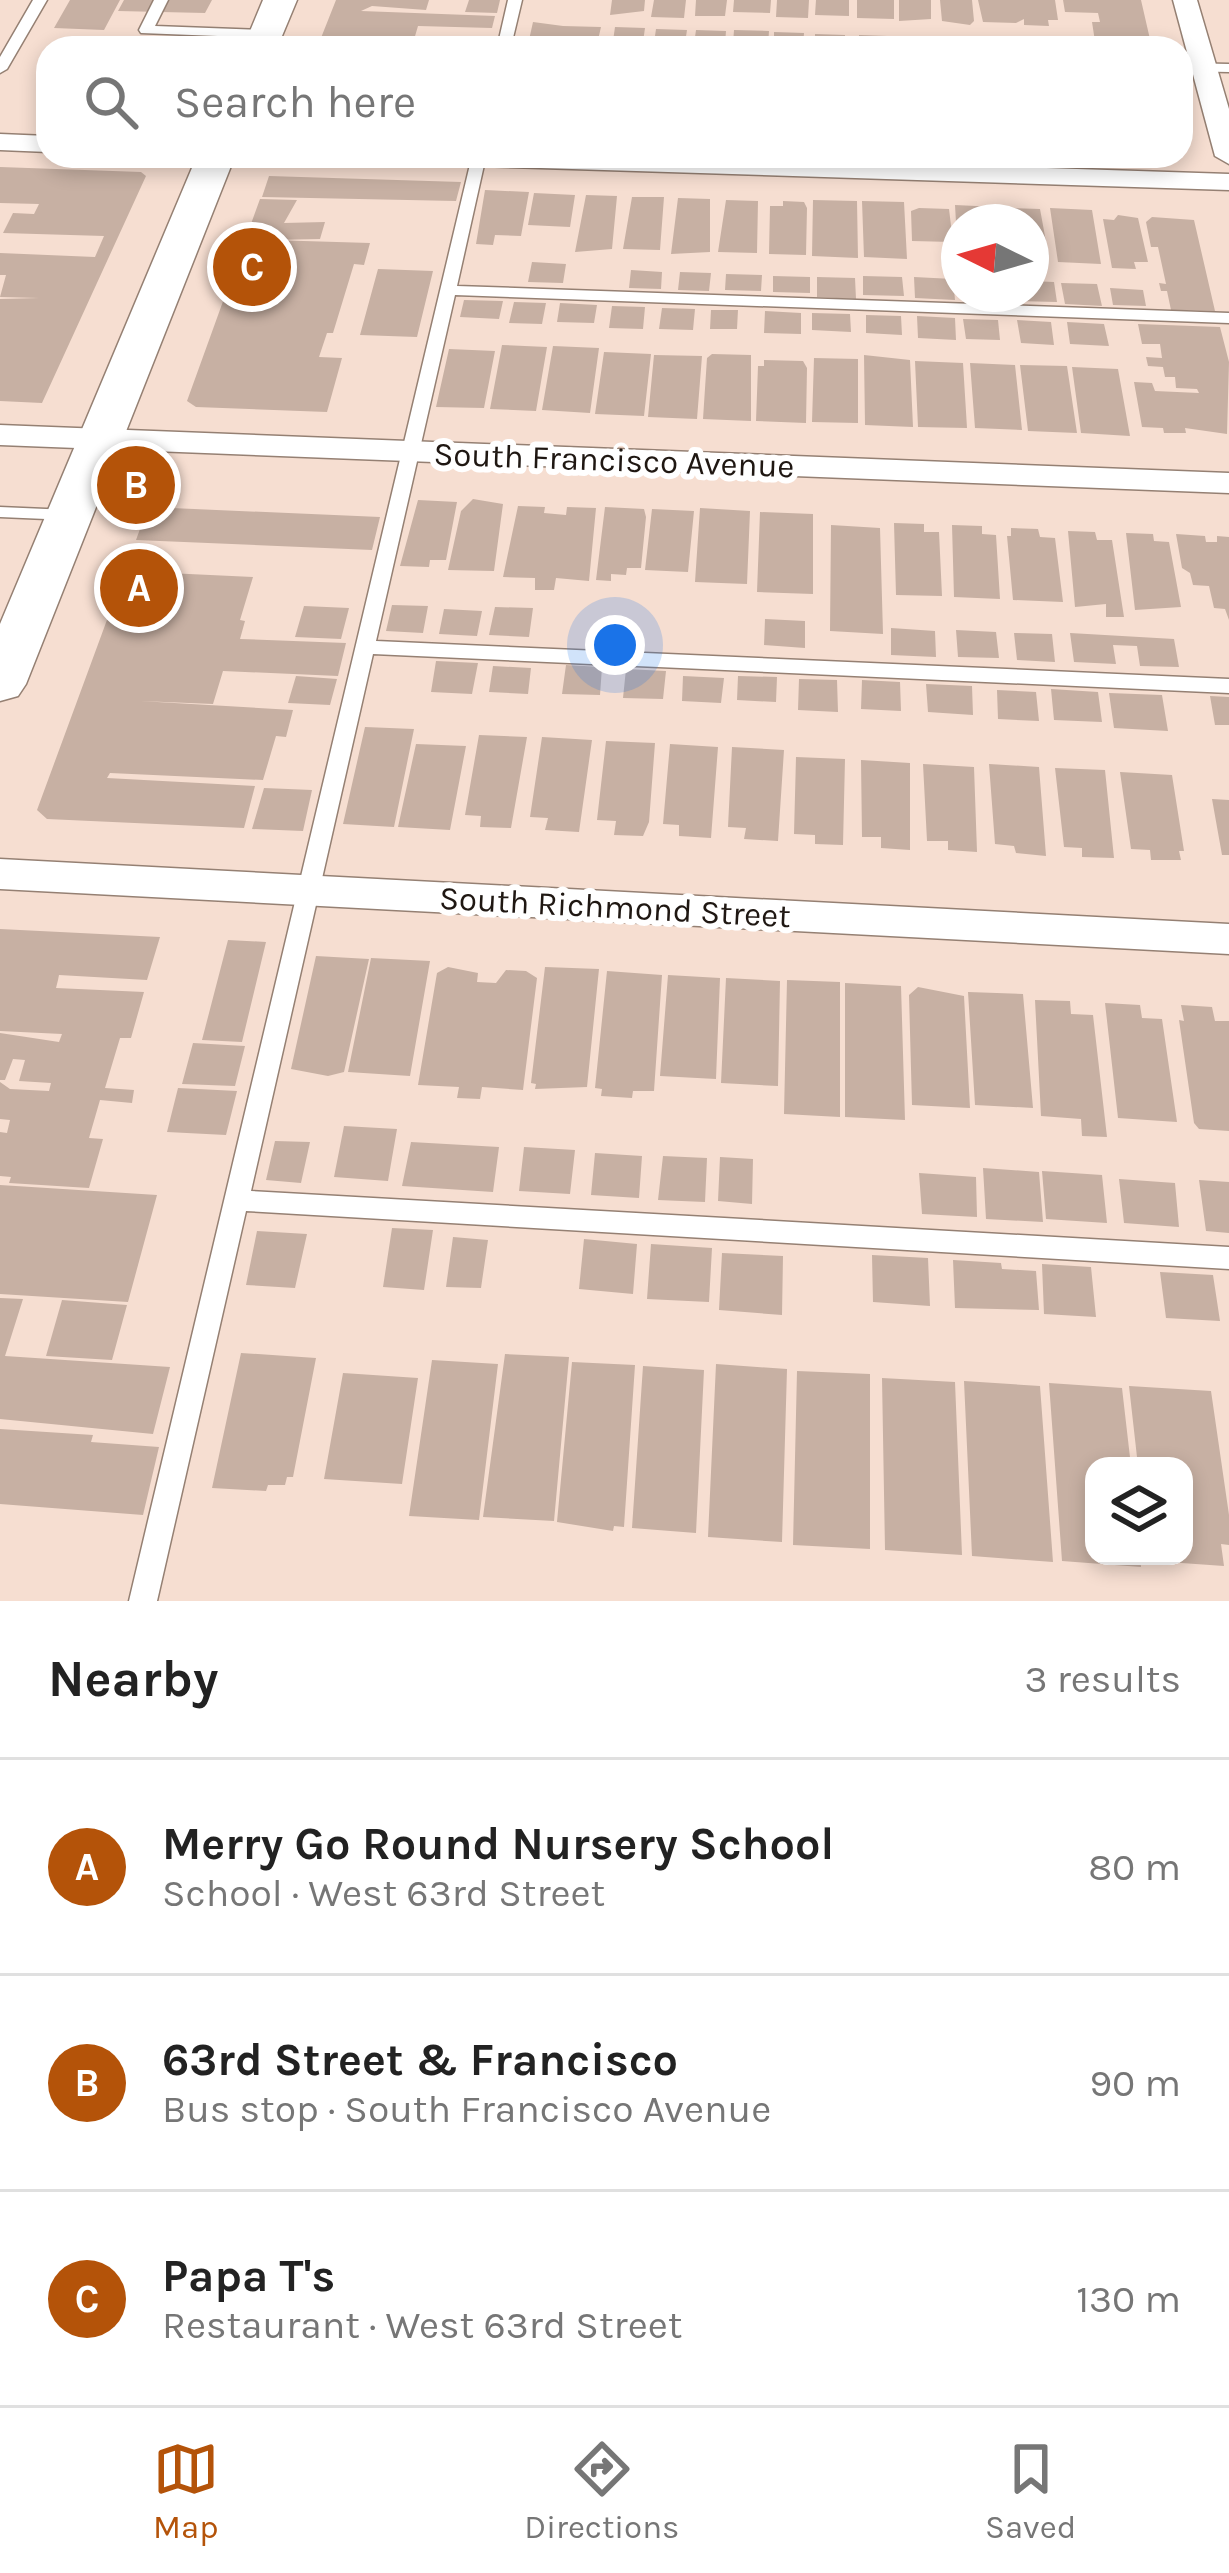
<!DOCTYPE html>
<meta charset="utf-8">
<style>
:root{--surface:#fff;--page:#f6f6f6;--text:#222;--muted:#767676;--line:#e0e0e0;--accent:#b45309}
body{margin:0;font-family:Karla,sans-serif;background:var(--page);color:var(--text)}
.controls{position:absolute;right:36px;bottom:36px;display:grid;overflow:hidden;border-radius:24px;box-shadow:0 6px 18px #0003}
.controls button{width:108px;height:108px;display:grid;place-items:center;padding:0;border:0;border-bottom:3px solid var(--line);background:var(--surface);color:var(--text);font:60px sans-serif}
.compass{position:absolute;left:941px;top:204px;width:108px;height:108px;border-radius:50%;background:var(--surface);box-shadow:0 6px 18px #0003;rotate:275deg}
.you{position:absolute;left:615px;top:645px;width:42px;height:42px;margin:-30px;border:9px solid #fff;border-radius:50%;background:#1a73e8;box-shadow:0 0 0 18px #1a73e833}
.badge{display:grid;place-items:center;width:78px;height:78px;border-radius:50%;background:var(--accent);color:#fff;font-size:39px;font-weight:700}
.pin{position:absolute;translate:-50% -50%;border:6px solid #fff;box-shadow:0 3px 12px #0006}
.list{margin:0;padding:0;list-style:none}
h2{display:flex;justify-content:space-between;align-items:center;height:156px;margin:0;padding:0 48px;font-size:51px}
h2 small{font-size:39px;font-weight:400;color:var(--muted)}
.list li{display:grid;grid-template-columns:78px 1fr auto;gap:36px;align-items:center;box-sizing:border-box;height:216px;padding:0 48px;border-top:3px solid var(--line)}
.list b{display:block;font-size:45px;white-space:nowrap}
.list p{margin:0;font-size:39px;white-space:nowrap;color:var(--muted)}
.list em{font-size:39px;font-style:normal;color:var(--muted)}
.icon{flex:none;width:66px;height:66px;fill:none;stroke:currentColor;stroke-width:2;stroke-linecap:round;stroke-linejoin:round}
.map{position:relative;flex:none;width:1229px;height:1601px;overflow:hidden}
.search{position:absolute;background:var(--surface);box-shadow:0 6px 18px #0003;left:36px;right:36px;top:36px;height:132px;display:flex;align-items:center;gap:30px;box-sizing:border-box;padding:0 42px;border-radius:36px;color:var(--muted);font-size:45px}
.sheet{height:804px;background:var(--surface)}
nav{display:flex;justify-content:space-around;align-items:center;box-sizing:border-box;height:168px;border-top:3px solid var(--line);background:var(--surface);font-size:33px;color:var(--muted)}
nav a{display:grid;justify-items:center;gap:6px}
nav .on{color:var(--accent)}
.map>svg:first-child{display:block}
.building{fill:#c7b0a3}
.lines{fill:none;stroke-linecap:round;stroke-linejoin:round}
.service-casing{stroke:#958073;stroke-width:3}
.minor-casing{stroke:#958073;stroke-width:3}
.secondary-casing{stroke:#958073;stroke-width:3}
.service{fill:#fff;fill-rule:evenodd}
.minor{fill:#fff;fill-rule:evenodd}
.secondary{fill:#fff;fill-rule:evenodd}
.labels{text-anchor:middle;stroke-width:12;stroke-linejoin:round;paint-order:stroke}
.street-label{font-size:33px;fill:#1f1712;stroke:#fff}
</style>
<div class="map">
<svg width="1229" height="1601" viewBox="0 0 1229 1601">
<rect width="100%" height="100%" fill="#f6ded1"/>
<!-- building -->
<path class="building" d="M 70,0 L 120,0 L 104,30 L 54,28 Z
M 124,0 L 212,0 L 205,13 L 118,11 Z
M 336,0 L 429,0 L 426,10 L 372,6 L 361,11 L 495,16 L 492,28 L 418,26 L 413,43 L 453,44 L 453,48 L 363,48 L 370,38 L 356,38 L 349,48 L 317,48 Z
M 469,0 L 500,0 L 497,13 L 465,12 Z
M 612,0 L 645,0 L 644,11 L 610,15 Z
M 654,0 L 686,0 L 684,18 L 651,17 Z
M 696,0 L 727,0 L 725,16 L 695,16 Z
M 734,0 L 771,0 L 770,13 L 733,12 Z
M 777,0 L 809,0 L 808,18 L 776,17 Z
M 816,0 L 849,0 L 849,16 L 815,15 Z
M 857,0 L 894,0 L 894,19 L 857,18 Z
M 899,0 L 931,0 L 931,19 L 899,21 Z
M 940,0 L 972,0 L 974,21 L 970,25 L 942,21 Z
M 978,0 L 1055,0 L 1058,20 L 1048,20 L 1049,26 L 1024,25 L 1024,19 L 1016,23 L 983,22 Z
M 1063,0 L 1141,0 L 1152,48 L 1096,48 L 1092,22 L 1100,22 L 1098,13 L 1065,12 Z
M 533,22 L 563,26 L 601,27 L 598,40 L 529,40 Z
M 615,27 L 645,28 L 643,42 L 613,41 Z
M 656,29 L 687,30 L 685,43 L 654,43 Z
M 696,30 L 726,31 L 725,44 L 694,44 Z
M 734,30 L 769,31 L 768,45 L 733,44 Z
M 774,32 L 804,33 L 803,48 L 774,47 Z
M 815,34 L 845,35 L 845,48 L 815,48 Z
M 859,35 L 887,36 L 888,48 L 859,48 Z
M 911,38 L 968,39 L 969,48 L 912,48 Z
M 0,167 L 141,172 L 146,176 L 42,403 L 0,401 L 0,299 L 39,298 L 0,297 L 6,275 L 0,275 L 0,253 L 95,257 L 104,236 L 3,233 L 13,213 L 34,214 L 39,204 L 0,203 Z
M 269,176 L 461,182 L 456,201 L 262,197 Z
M 485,190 L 529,192 L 521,236 L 495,235 L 493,245 L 476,244 Z
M 534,193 L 575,195 L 570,227 L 528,225 Z
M 586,195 L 617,196 L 612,249 L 575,252 Z
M 632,197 L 664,197 L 660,250 L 623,249 Z
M 678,198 L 710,199 L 710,252 L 671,254 Z
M 260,199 L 297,200 L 284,223 L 325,222 L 320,239 L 270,240 L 370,243 L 364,265 L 354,264 L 333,333 L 327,333 L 319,357 L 342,358 L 327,412 L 196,407 L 187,401 Z
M 726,200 L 758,201 L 757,253 L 718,252 Z
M 813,200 L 857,201 L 858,258 L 812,256 Z
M 783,201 L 804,202 L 807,208 L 806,255 L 769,254 L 770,206 L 783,206 Z
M 862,201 L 904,202 L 907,259 L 864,257 Z
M 955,205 L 997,207 L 999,222 L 956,222 Z
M 919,208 L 949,209 L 953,242 L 912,241 L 911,211 Z
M 1004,208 L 1040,209 L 1049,258 L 1031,257 L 1031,222 L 1002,222 Z
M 1050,208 L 1092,210 L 1101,264 L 1058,262 Z
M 1118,215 L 1138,218 L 1148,262 L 1134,262 L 1136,269 L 1112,268 L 1103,219 L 1114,220 Z
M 1152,217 L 1194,220 L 1215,311 L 1171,310 L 1167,291 L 1161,291 L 1159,283 L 1166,284 L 1158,247 L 1151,247 L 1146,222 Z
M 532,262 L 566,264 L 563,283 L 528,282 Z
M 378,269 L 433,271 L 417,337 L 360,335 Z
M 631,270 L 662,272 L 661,289 L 629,288 Z
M 680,272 L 711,273 L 709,291 L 678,290 Z
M 726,274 L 762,275 L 761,291 L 725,290 Z
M 773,276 L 810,277 L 810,293 L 773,292 Z
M 863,276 L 902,277 L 904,296 L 863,295 Z
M 817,277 L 855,278 L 856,299 L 817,297 Z
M 914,277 L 953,279 L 955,300 L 915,298 Z
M 1031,281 L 1054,282 L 1057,302 L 1017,301 L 1016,294 L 1031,294 Z
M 1061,283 L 1097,284 L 1102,306 L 1065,304 Z
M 1110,288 L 1143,290 L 1146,306 L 1113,305 Z
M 464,300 L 503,301 L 499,319 L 460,317 Z
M 514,302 L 546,303 L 542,324 L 509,323 Z
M 560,303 L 597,305 L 594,323 L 557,322 Z
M 612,306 L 645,307 L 643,329 L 609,328 Z
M 662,308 L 695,309 L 693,330 L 659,329 Z
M 711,310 L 738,310 L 737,329 L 710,329 Z
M 765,311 L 801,313 L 801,334 L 764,333 Z
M 812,313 L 850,314 L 851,332 L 812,330 Z
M 866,315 L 901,316 L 902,335 L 866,333 Z
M 917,316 L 955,318 L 956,340 L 918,338 Z
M 963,319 L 998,320 L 1000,340 L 966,339 Z
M 1017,320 L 1051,322 L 1054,345 L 1021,343 Z
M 1067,322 L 1104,324 L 1109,346 L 1070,344 Z
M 1138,324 L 1220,327 L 1229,362 L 1227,434 L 1185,428 L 1186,433 L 1164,433 L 1163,428 L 1142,427 L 1134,382 L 1152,383 L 1155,391 L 1199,393 L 1197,389 L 1176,388 L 1175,377 L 1165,377 L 1163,367 L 1148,366 L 1146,357 L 1162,358 L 1160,344 L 1142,344 Z
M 502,345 L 547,347 L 536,411 L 490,409 Z
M 553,346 L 599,348 L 590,413 L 542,410 Z
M 449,349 L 495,351 L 484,408 L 436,407 Z
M 604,352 L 651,354 L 644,416 L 595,414 Z
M 712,354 L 751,355 L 751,421 L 703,419 L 707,358 Z
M 654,355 L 702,356 L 697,419 L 648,417 Z
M 864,355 L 910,360 L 913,427 L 865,425 Z
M 814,358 L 858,359 L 858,423 L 812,422 Z
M 764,360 L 803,361 L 807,368 L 806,423 L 756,421 L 758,366 L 764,366 Z
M 915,361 L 963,363 L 967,428 L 918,427 Z
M 970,363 L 1015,365 L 1022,430 L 975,428 Z
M 1020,365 L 1067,366 L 1077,433 L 1028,431 Z
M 1072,367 L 1118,369 L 1130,436 L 1081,433 Z
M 473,499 L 503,504 L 494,571 L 448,570 L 461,511 Z
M 418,500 L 457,502 L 446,560 L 430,560 L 429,567 L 400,566 Z
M 518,506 L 545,507 L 544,513 L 566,515 L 567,507 L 596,508 L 589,581 L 556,578 L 554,590 L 535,590 L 535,578 L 503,577 Z
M 148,507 L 380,517 L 372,550 L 136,540 Z
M 605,507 L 644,509 L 646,517 L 641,568 L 627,568 L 626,575 L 611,574 L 611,581 L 596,580 Z
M 700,508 L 750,511 L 747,584 L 695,582 Z
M 652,509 L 694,511 L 688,572 L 645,570 Z
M 760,512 L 813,514 L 813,594 L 757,592 Z
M 894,523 L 924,524 L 924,532 L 939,532 L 942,596 L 896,595 Z
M 831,525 L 880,528 L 883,634 L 830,631 Z
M 952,525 L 982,526 L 982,534 L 996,535 L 1000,599 L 954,597 Z
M 1011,528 L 1038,529 L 1040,537 L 1055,538 L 1063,602 L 1013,600 L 1007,536 L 1011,536 Z
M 1068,531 L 1095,532 L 1097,540 L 1112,540 L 1124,617 L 1106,617 L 1106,604 L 1075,607 Z
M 1126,533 L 1153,534 L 1154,541 L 1169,542 L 1181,607 L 1135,610 Z
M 1176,534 L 1205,536 L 1206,542 L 1217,542 L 1217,536 L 1229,537 L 1229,620 L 1225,609 L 1214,608 L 1209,586 L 1193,585 L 1190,573 L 1182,568 Z
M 125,571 L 253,577 L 240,620 L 245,621 L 240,639 L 346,643 L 338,676 L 223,671 L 213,704 L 140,701 L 293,710 L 286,737 L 276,736 L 263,780 L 110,773 L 107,778 L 255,786 L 244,828 L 47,819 L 37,810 Z
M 392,605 L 428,606 L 423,633 L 386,631 Z
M 304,606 L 349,608 L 341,639 L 295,637 Z
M 495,607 L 533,608 L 529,637 L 489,635 Z
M 444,609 L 482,611 L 477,636 L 439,634 Z
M 765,619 L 805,621 L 805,648 L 764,645 Z
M 891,628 L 935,631 L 936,657 L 891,655 Z
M 956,630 L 996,632 L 999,658 L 958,657 Z
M 1014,633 L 1052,634 L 1055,662 L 1017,660 Z
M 1070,633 L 1174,639 L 1179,667 L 1140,666 L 1137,646 L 1113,645 L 1116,664 L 1074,662 Z
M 436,661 L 478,663 L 472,694 L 431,692 Z
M 566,665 L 602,667 L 600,695 L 562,694 Z
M 493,666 L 531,668 L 528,694 L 489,692 Z
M 626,669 L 666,671 L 663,699 L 623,698 Z
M 296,676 L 337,679 L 330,705 L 288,703 Z
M 683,676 L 724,678 L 721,703 L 682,701 Z
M 738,676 L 777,677 L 776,702 L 737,700 Z
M 799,679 L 837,680 L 838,712 L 798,710 Z
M 862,680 L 900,682 L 901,711 L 861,709 Z
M 926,684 L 972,686 L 973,715 L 928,712 Z
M 1051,689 L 1098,692 L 1102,722 L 1054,720 Z
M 997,690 L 1036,692 L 1039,721 L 998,719 Z
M 1109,693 L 1162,695 L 1168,731 L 1114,728 Z
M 1210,696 L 1229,697 L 1229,725 L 1215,725 Z
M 365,727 L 414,729 L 394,827 L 343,824 Z
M 479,735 L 527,737 L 511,828 L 480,827 L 481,816 L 465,815 Z
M 542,737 L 592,740 L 579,832 L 545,830 L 548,818 L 530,817 Z
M 606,741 L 655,743 L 649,822 L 643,836 L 614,835 L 616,821 L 597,820 Z
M 416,744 L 466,746 L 450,830 L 398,827 Z
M 670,744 L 718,747 L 711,838 L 679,836 L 679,825 L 663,824 Z
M 732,747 L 784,750 L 778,841 L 744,839 L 746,828 L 728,827 Z
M 796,757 L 845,759 L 843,845 L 815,844 L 815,835 L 794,834 Z
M 861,760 L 910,763 L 910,850 L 881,848 L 881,837 L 862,837 Z
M 923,764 L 974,767 L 977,852 L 948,850 L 948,841 L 927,841 Z
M 989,764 L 1039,767 L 1046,856 L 1016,853 L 1014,846 L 995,844 Z
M 1055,768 L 1105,770 L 1114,858 L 1082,857 L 1082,848 L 1064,847 Z
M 1120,772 L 1172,775 L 1184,851 L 1179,851 L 1181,860 L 1151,860 L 1150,850 L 1131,849 Z
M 264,788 L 312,790 L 303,831 L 252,829 Z
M 1212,799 L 1229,800 L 1229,855 L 1222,855 Z
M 0,929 L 160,937 L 147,980 L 59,975 L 58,980 L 56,988 L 144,992 L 131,1038 L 120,1038 L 105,1088 L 134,1090 L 132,1103 L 100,1100 L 89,1138 L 103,1139 L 89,1188 L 9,1183 L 11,1177 L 0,1176 L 0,1132 L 7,1133 L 10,1120 L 0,1119 L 0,1082 L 10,1089 L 49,1091 L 51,1083 L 19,1081 L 25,1060 L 13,1059 L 5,1080 L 0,1080 L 0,1033 L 59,1042 L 62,1034 L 0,1031 Z
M 228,940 L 266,942 L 242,1042 L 202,1040 Z
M 316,956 L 369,959 L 344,1072 L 328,1076 L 291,1069 Z
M 371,958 L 430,961 L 410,1076 L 348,1072 Z
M 448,967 L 478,973 L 477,982 L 496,983 L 506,970 L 526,971 L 537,978 L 523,1090 L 482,1087 L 480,1099 L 457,1098 L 459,1087 L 418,1085 L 437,973 Z
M 545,967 L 599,969 L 587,1087 L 535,1089 L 536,1084 L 531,1083 Z
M 607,971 L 662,975 L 654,1091 L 633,1091 L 632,1098 L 601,1096 L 602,1089 L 595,1088 Z
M 668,975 L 720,978 L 716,1079 L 660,1076 Z
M 726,978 L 780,981 L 778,1086 L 721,1083 Z
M 787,980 L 840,982 L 840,1117 L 784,1114 Z
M 845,983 L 901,986 L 905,1120 L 845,1117 Z
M 918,987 L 964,996 L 970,1108 L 912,1105 L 909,995 Z
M 968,992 L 1023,994 L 1033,1108 L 975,1105 Z
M 1035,1000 L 1070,1001 L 1071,1014 L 1093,1015 L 1107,1137 L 1082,1136 L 1081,1119 L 1041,1116 Z
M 1105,1003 L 1140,1005 L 1142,1018 L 1162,1019 L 1177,1122 L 1118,1118 Z
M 1181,1005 L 1212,1007 L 1215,1021 L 1229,1021 L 1229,1131 L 1199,1129 L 1194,1123 L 1179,1020 L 1184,1021 Z
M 193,1043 L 245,1046 L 235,1086 L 182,1084 Z
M 178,1088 L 237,1091 L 226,1135 L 167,1132 Z
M 344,1126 L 397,1129 L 388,1181 L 334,1177 Z
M 275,1141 L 310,1142 L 301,1183 L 266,1180 Z
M 411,1142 L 499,1147 L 493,1192 L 402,1186 Z
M 524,1147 L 575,1150 L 570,1194 L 519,1191 Z
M 595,1153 L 642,1156 L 639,1198 L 591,1195 Z
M 663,1156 L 707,1158 L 705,1202 L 658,1200 Z
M 720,1157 L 753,1159 L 752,1204 L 718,1201 Z
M 983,1168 L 1039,1172 L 1043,1222 L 986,1219 Z
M 1042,1171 L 1102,1175 L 1107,1223 L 1046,1219 Z
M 919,1173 L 976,1177 L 977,1217 L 922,1214 Z
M 1119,1179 L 1175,1183 L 1179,1227 L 1124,1223 Z
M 1199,1180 L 1229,1182 L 1229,1233 L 1206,1231 Z
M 0,1185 L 157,1195 L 128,1302 L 0,1294 Z
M 392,1228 L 433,1230 L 424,1290 L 383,1287 Z
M 257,1231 L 307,1234 L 295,1288 L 246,1285 Z
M 453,1237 L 488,1240 L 481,1288 L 446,1287 Z
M 584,1239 L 637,1244 L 633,1294 L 579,1289 Z
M 651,1244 L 712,1248 L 709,1302 L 647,1299 Z
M 722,1253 L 783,1256 L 782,1315 L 719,1310 Z
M 872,1255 L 928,1258 L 930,1306 L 873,1302 Z
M 953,1260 L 1001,1263 L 1002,1269 L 1036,1271 L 1039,1310 L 955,1308 Z
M 1042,1264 L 1091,1267 L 1096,1317 L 1044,1314 Z
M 1160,1272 L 1213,1275 L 1220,1321 L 1166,1318 Z
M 0,1298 L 23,1299 L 5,1356 L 170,1367 L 153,1434 L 0,1419 Z
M 62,1300 L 127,1305 L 112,1360 L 46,1356 Z
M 241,1353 L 316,1358 L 293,1477 L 287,1477 L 285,1485 L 268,1485 L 266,1491 L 212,1488 Z
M 505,1354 L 569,1357 L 554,1521 L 483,1517 Z
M 432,1360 L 498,1364 L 479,1520 L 409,1516 Z
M 572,1362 L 635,1365 L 624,1527 L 614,1526 L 613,1531 L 557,1522 Z
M 716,1364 L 787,1369 L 782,1542 L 708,1537 Z
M 643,1366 L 704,1370 L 696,1533 L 632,1528 Z
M 797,1371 L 870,1374 L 870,1549 L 793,1545 Z
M 343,1373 L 418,1378 L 402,1484 L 324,1479 Z
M 882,1378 L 955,1382 L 962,1555 L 885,1550 Z
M 964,1381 L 1040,1386 L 1053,1562 L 972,1556 Z
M 1049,1383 L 1122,1388 L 1131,1466 L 1094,1466 L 1094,1556 L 1140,1556 L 1141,1567 L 1062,1561 Z
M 1129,1386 L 1211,1391 L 1229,1515 L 1229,1545 L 1221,1544 L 1224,1566 L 1153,1561 L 1152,1556 L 1184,1556 L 1184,1466 L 1138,1466 Z
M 0,1429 L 93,1435 L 91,1442 L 159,1447 L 143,1515 L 0,1504 Z"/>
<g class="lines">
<defs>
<path id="service" d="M 33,0 L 47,0 L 7,69 L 0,73 L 0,57 Z
M 154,0 L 168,0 L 155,26 L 266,30 L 273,34 L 266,38 L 141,33 L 139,30 Z
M 508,0 L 522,0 L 512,42 L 576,44 L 583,48 L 497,48 Z
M 1181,63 L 1229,64 L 1229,72 L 1181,71 Z
M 472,156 L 486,156 L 457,286 L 1229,313 L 1229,323 L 455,295 L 376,641 L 1229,679 L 1229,693 L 373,654 L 251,1191 L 1229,1247 L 1229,1269 L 246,1211 L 157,1601 L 129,1601 Z
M 0,507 L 69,510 L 78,515 L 69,520 L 0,517 Z"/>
<path id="minor" d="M 1173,0 L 1197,0 L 1229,109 L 1229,164 L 1215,156 Z
M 0,134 L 48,136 L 48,152 L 0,150 Z
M 404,156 L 674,156 L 1229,174 L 1229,190 L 418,164 Z
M 0,425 L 1229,473 L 1229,493 L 0,445 Z
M 0,859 L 1229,924 L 1229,954 L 0,889 Z"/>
<path id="secondary" d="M 263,0 L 297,0 L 277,48 L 243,48 Z
M 197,156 L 235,156 L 26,684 L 18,696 L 0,701 L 0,624 Z"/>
</defs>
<!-- service casing -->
<use href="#service" class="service-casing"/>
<!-- minor casing -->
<use href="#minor" class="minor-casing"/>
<!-- secondary casing -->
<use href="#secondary" class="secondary-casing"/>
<!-- service -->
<use href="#service" class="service"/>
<!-- minor -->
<use href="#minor" class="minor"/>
<!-- secondary -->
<use href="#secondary" class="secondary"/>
</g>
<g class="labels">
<!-- street labels -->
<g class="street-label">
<text transform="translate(614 459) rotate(2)" y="12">South Francisco Avenue</text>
<text transform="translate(615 906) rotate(3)" y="12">South Richmond Street</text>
</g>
</g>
</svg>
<div class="controls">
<button><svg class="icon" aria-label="layers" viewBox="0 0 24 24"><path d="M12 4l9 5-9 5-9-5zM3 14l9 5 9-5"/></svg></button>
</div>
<svg class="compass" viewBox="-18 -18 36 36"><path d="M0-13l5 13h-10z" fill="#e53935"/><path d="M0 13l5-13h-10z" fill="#767676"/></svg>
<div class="you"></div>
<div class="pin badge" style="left:139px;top:588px">A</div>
<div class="pin badge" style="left:136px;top:485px">B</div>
<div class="pin badge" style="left:252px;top:267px">C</div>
<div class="search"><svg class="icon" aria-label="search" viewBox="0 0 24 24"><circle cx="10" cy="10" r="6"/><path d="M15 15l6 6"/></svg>Search here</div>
</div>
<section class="sheet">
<h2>Nearby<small>3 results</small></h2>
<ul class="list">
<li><span class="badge">A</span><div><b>Merry Go Round Nursery School</b><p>School · West 63rd Street</p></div><em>80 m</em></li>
<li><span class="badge">B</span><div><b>63rd Street &amp; Francisco</b><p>Bus stop · South Francisco Avenue</p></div><em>90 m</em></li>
<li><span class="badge">C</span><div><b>Papa T's</b><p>Restaurant · West 63rd Street</p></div><em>130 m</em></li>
</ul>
</section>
<nav>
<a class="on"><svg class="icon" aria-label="map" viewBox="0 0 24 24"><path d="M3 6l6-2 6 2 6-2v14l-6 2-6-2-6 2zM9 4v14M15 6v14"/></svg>Map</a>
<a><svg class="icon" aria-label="directions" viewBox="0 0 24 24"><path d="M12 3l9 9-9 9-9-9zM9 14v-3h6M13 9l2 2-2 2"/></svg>Directions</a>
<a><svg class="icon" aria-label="saved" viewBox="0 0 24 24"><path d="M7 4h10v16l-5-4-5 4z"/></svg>Saved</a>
</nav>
